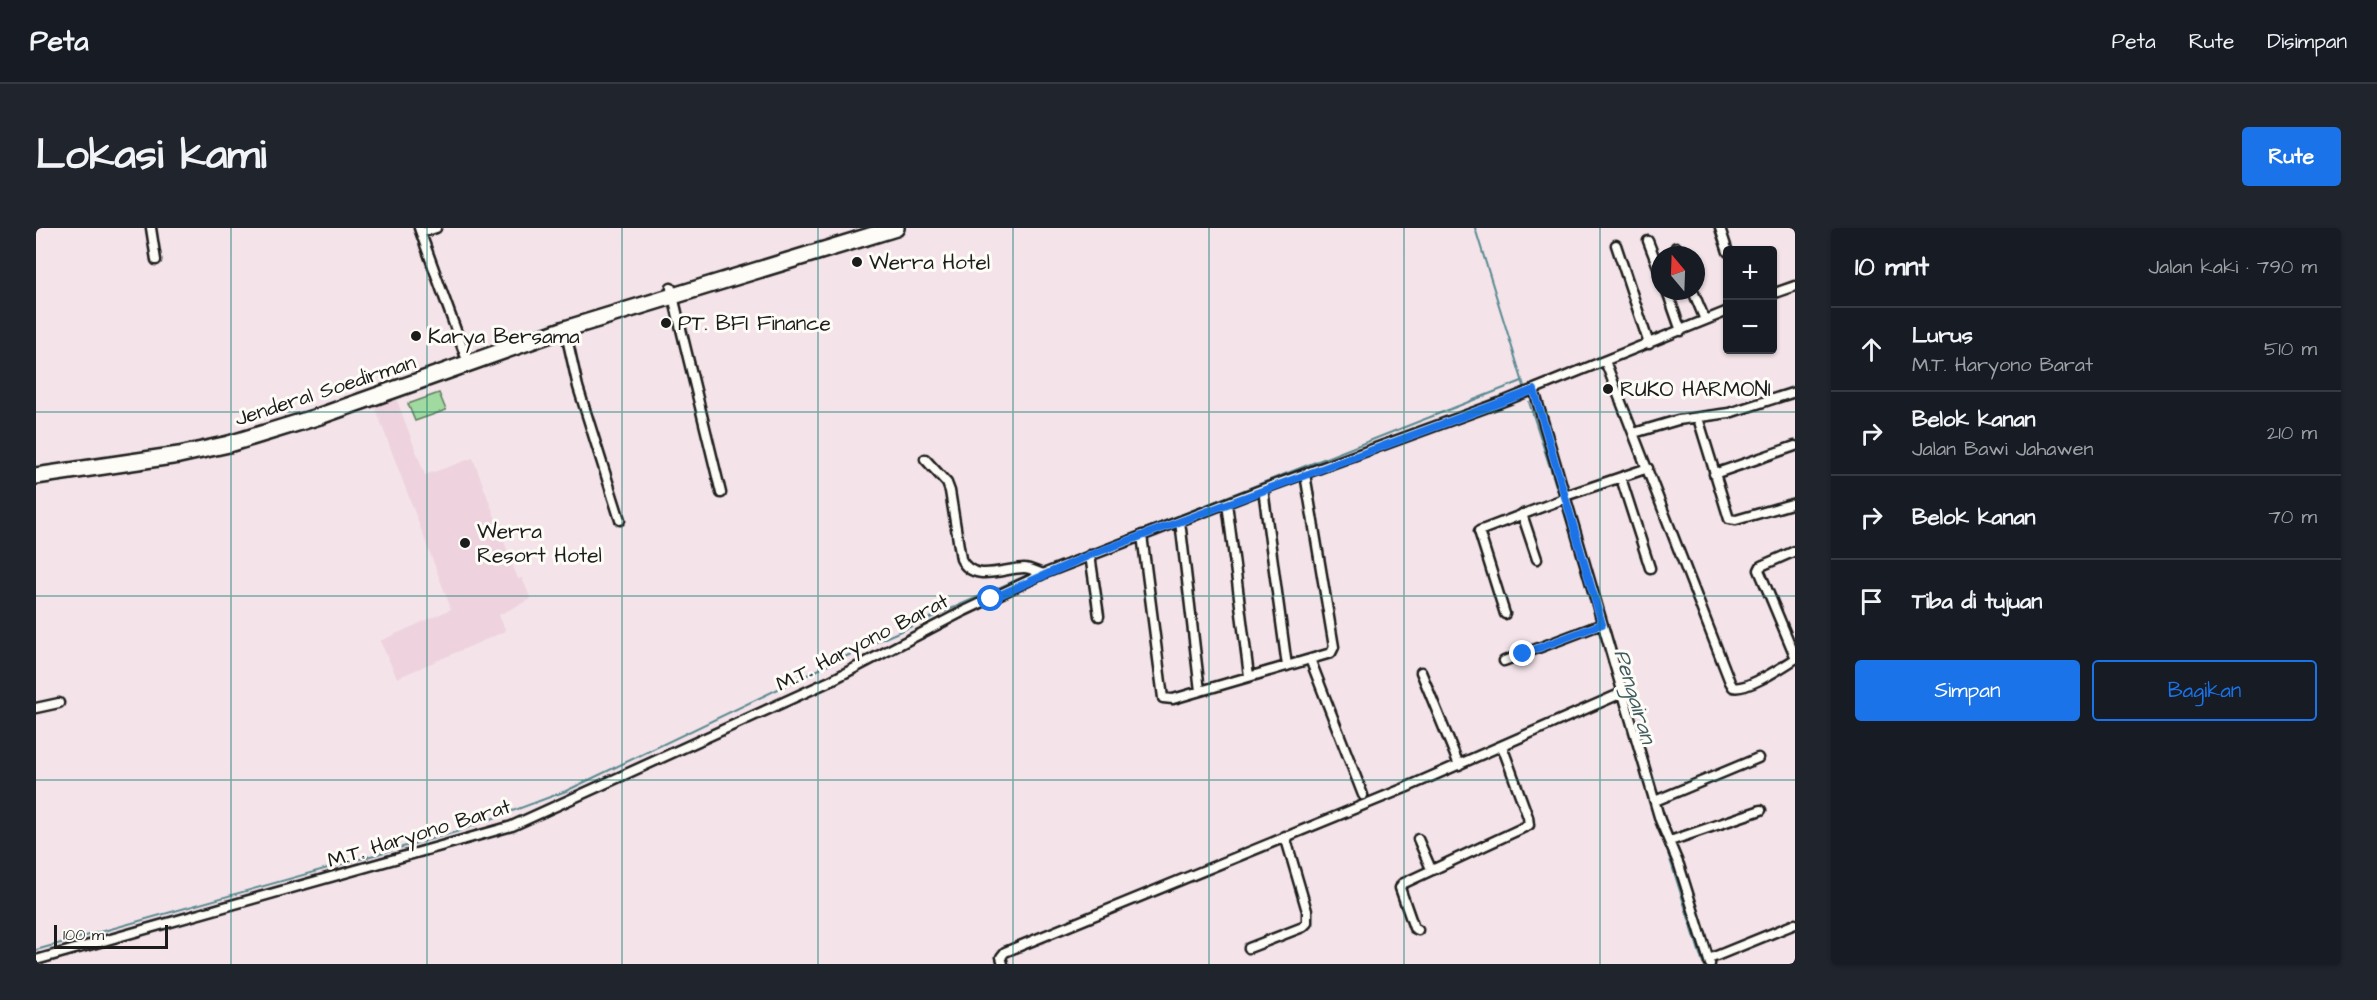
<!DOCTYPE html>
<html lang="id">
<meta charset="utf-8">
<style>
:root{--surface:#171b24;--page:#20242c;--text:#f1f3f6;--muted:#9ea1a6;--line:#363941;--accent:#1a73e8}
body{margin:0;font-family:"Architects Daughter",sans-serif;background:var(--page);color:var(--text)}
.controls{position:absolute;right:18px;top:18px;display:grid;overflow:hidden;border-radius:6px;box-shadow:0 2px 4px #0004}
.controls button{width:54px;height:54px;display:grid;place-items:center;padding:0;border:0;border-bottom:2px solid var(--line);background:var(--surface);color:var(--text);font:30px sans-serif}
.compass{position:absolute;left:1615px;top:18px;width:54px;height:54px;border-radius:50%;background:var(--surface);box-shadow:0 2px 4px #0004;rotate:341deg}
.scale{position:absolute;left:18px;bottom:15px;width:114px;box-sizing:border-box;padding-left:6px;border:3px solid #1c1c1c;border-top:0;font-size:16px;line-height:21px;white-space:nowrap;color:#1c1c1c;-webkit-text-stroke:4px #fdfcf7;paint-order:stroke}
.stop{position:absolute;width:18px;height:18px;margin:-14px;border:4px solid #1a73e8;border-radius:50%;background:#fff}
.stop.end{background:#1a73e8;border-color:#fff;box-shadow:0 2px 6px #0008}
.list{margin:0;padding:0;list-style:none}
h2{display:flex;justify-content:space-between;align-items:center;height:78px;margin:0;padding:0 24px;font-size:26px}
h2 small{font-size:20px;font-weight:400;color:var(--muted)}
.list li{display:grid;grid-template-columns:39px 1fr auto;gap:18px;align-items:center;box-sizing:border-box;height:84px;padding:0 24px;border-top:2px solid var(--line)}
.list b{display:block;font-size:22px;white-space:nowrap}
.list p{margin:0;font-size:20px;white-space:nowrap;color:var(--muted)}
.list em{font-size:20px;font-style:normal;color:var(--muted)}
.actions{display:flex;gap:12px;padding:18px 24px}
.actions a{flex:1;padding:14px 0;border:2px solid var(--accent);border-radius:6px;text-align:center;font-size:21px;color:var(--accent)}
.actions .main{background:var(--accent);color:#fff}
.icon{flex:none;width:33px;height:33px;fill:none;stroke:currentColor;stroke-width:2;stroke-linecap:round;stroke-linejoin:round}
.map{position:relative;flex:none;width:1759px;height:736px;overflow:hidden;border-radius:6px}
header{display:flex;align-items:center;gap:36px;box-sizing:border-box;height:84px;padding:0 30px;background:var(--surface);border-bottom:2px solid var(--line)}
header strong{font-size:28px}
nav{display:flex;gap:33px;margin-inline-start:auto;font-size:21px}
.intro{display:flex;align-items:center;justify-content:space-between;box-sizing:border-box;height:144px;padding:0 36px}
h1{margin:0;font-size:42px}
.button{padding:15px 27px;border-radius:6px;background:var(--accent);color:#fff;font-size:21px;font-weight:700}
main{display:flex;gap:36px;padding:0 36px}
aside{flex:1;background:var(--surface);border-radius:6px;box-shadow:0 2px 4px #0004}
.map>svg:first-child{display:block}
.built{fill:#eed3df}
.garden{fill:#a1daa0;stroke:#5e7b5e;stroke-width:1.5}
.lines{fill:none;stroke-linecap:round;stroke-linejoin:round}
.stream{stroke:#5a8991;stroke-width:2}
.street-casing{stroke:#1c1c1c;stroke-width:13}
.highway-casing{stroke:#1c1c1c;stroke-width:20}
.street{stroke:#fdfcf7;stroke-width:8}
.highway{stroke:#fdfcf7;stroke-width:15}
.route{stroke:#1a73e8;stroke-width:8}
.grid{fill:none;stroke:#0f766e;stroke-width:1.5;stroke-opacity:0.55}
.poi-dot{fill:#1c1c1c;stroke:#fdfcf7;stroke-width:2}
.labels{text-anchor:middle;stroke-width:6;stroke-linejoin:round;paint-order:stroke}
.poi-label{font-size:21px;fill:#1c1c1c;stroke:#fdfcf7;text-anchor:start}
.street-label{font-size:21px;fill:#1c1c1c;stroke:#fdfcf7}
.water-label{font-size:22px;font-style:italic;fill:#405c60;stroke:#fdfcf7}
</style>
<header>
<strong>Peta</strong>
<nav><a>Peta</a><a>Rute</a><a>Disimpan</a></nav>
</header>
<div class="intro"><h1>Lokasi kami</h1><a class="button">Rute</a></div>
<main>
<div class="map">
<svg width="1759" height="736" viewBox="0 0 1759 736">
<rect width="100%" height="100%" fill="#f4e4e9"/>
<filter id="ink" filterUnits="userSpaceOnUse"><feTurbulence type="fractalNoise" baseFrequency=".0167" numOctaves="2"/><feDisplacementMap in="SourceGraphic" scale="12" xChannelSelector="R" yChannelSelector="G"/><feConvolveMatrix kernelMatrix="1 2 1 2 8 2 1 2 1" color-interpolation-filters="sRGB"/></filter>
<g filter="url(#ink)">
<!-- built -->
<path class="built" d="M 359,167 L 389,247 L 437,230 L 482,351 L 486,350 L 495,371 L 463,387 L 470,403 L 361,450 L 344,413 L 415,381 L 337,174 Z"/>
<!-- garden -->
<path class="garden" d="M 403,165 L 410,182 L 379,193 L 372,176 Z"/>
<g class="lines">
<!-- stream -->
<path class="stream" d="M 1439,0 L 1488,158
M 1493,174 L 1547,342
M 1004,342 L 1486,153
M 1627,609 L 1667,736
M 0,722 L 420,604 L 530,563 L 842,413 L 996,345"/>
<defs>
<path id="street" d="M 115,0 L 120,32
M 383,0 L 429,127
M 1684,0 L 1692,24
M 385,5 L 400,0
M 1612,13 L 1624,44
M 1580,17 L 1613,116
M 1640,19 L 1643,27
M 635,60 L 685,265
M 1631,63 L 1645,103
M 1657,63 L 1669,92
M 1736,66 L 1759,58
M 529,101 L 542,159 L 584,292
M 1569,133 L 1694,454 L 1697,459 C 1711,463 1746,439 1759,431
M 1498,162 L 1624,592 L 1643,637 L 1674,736
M 1662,190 L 1693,291 L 1700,292 L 1759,275
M 1598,205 L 1642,192 L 1693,185 L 1759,164
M 889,231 L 911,255 L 914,263 L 925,331 C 937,356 968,340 988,340 C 994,340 1001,344 1007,346
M 1678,246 L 1759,218
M 1585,250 L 1614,340
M 1227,261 L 1251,438
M 1529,268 L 1612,240
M 1191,275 L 1213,448
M 1486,286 L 1501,331
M 1144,293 L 1164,463
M 1106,307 L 1127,470 L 1137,471 L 1295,425 L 1298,419 L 1269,246
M 1759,323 L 1725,338 L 1723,342 L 1759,428
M 1054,327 L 1063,388
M 1469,386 L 1443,303 L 1530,270
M 1274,431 L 1327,567
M 1468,433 L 1566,396
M 1385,444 L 1423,537
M 0,480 L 23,475
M 1619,573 L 1722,530
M 1382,611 L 1395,641
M 1634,613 L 1725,582
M 1382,702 L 1378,700 L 1364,660 L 1366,656 L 1493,597 L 1492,589 L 1466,518
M 1213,720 L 1267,699 L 1271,695 L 1271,683 L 1249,608
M 1673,731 L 1759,696
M 0,732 L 476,598 L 792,454 L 926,384 L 1007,346 L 1227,261 L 1471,172 L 1692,83
M 967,736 L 965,729 L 969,724 L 1369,560 L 1586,465"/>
<path id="highway" d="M 0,248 L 143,227 L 193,216 L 284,188 L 529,101 L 860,0"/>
</defs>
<!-- street casing -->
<use href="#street" class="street-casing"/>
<!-- highway casing -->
<use href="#highway" class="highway-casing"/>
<!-- street -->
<use href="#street" class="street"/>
<!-- highway -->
<use href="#highway" class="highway"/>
</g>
</g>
<g class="lines" filter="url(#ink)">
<!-- route -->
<path class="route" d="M 955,371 L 1054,327 L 1498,162 L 1566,396 L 1487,426"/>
</g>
<!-- grid -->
<path class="grid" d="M 195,0 L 195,736M 391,0 L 391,736M 586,0 L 586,736M 782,0 L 782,736M 977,0 L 977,736M 1173,0 L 1173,736M 1368,0 L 1368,736M 1564,0 L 1564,736M 0,184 L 1759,184M 0,368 L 1759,368M 0,552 L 1759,552"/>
<!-- markers -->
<g class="poi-dot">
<circle cx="821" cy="34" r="6"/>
<circle cx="630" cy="95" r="6"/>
<circle cx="380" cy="108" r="6"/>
<circle cx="1572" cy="161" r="6"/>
<circle cx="429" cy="315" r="6"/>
</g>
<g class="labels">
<!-- poi labels -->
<g class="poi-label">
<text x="833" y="41">Werra Hotel</text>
<text x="642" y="102">PT. BFI Finance</text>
<text x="392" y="115">Karya Bersama</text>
<text x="1584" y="168">RUKO HARMONI</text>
<text x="441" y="310">Werra<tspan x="441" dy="24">Resort Hotel</tspan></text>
</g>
<!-- street labels -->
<g class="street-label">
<text transform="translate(289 162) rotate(-18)" y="7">Jenderal Soedirman</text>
<text transform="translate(826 414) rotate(-27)" y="7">M.T. Haryono Barat</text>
<text transform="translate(383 605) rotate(-17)" y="7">M.T. Haryono Barat</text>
</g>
<!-- water labels -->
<g class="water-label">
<text transform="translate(1600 468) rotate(73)" y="8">Pengairan</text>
</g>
</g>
</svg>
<div class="controls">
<button>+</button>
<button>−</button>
</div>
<svg class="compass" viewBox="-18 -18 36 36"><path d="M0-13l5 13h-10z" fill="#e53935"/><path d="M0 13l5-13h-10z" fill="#9ea1a6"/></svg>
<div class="scale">100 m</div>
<div class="stop" style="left:955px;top:371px"></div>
<div class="stop end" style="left:1487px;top:426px"></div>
</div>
<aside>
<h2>10 mnt<small>Jalan kaki · 790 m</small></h2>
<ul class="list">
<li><svg class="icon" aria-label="ahead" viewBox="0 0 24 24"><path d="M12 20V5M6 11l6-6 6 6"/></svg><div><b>Lurus</b><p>M.T. Haryono Barat</p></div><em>510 m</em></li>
<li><svg class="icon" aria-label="right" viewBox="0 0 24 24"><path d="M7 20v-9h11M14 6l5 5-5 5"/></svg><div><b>Belok kanan</b><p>Jalan Bawi Jahawen</p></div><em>210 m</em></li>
<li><svg class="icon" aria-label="right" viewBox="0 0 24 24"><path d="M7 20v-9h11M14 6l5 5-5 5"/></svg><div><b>Belok kanan</b></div><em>70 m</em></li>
<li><svg class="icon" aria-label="arrive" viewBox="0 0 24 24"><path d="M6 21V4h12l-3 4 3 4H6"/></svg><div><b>Tiba di tujuan</b></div></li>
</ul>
<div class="actions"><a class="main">Simpan</a><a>Bagikan</a></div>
</aside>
</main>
